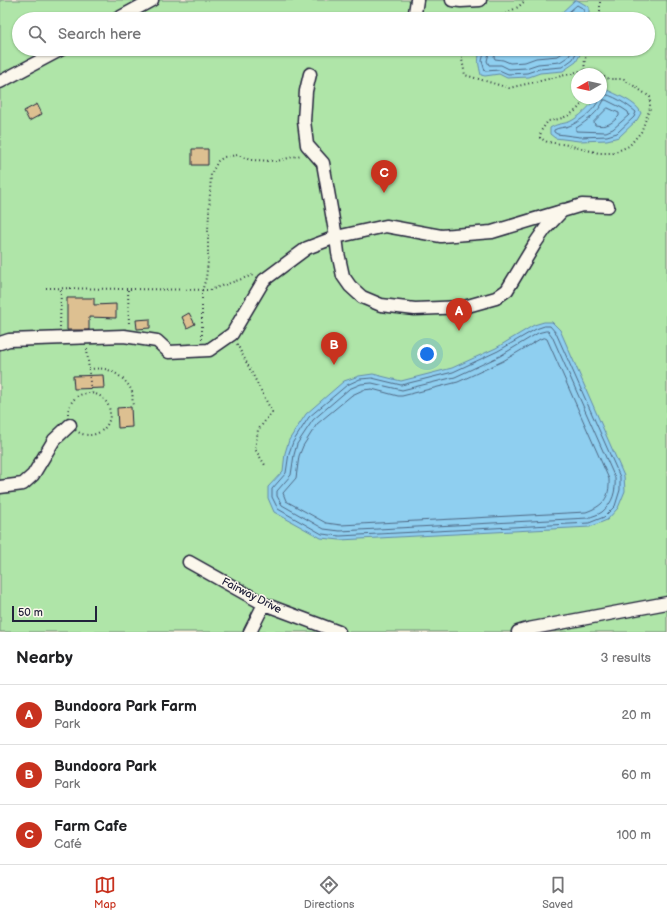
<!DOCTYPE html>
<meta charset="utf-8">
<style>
:root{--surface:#fff;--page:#f2f2f2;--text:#202124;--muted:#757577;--line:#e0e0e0;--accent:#c8321e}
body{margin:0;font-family:"Balsamiq Sans",sans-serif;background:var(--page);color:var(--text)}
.compass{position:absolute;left:571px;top:68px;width:36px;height:36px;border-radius:50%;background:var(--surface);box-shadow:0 1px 3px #0004;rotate:261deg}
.scale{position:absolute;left:12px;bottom:10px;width:85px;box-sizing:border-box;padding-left:4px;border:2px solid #22223b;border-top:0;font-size:11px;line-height:14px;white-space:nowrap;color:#22223b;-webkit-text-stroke:3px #fbf7ec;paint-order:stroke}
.you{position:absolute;left:427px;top:354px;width:14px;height:14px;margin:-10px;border:3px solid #fff;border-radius:50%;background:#1a73e8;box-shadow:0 0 0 6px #1a73e833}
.badge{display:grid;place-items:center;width:26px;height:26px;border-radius:50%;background:var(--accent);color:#fff;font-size:13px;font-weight:700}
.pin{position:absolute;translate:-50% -33px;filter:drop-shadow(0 1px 2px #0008)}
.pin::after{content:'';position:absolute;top:21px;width:14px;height:12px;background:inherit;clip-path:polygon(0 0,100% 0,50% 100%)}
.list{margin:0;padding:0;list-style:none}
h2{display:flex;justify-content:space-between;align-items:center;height:52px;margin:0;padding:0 16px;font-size:17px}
h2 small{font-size:13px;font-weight:400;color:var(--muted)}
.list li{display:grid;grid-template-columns:26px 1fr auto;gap:12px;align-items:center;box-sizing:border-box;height:60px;padding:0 16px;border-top:1px solid var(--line)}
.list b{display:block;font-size:15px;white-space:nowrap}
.list p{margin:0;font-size:13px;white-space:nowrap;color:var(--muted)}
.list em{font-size:13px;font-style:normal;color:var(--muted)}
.icon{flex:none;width:22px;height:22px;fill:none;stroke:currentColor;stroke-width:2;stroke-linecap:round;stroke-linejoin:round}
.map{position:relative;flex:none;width:667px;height:632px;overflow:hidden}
.search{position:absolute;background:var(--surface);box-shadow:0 1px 3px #0004;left:12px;right:12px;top:12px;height:44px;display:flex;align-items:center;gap:10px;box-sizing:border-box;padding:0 14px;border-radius:22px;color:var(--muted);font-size:15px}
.sheet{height:232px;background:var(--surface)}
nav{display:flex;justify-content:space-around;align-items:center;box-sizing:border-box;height:56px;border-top:1px solid var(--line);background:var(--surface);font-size:11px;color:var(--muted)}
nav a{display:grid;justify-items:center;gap:2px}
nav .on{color:var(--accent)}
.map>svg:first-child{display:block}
.green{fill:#afe5a8;stroke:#688472;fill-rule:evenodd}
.water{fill:#8fcff0;stroke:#638aa8}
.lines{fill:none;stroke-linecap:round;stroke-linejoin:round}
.shore{stroke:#4e6783;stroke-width:1}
.building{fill:#ddc091;stroke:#22223b}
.minor-casing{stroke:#22223b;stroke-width:15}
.path{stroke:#22223b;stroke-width:2;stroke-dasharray:1 3;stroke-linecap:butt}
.minor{stroke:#fbf7ec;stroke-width:12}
.labels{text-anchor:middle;stroke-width:3;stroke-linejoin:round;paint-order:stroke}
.street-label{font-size:11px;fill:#22223b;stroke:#fbf7ec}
</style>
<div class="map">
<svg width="667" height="632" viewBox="0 0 667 632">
<rect width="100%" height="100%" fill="#f5ecda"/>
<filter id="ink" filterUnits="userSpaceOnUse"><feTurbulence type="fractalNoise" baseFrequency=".025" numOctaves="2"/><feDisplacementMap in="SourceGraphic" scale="8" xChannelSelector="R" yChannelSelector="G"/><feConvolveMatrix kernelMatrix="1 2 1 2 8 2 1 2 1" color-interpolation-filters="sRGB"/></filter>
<g filter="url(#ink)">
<!-- green -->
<path class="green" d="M 0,0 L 667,0 L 667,632 L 0,632 ZM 19,19 L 648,19 L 648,49 L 19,49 ZM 577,74 L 601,74 L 601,98 L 577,98 Z"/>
<!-- water -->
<path class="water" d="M 575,0 L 577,0 L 589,7 L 589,19 L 550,19 L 560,14 Z
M 482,49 L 583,49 L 576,62 L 563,71 L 540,73 L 529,77 L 507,78 L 499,74 L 485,76 L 481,75 C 479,66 476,57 482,49 Z
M 605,89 C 615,94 637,102 641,113 L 637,120 L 619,137 L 607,140 L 579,141 L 555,138 L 550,134 L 550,128 C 556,124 562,124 569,122 C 580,117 589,107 596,98 L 601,98 L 601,92 Z
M 544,322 L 552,322 L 560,330 L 624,476 L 625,491 L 618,508 L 607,520 L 590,527 L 340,540 L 321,538 L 274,512 L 268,498 L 268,487 L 283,471 L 285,453 L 289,440 L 306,414 L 344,381 L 359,376 L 373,374 L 401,381 L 452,368 L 496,348 L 534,325 Z"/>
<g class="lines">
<!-- shore -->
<path class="shore" d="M 559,19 L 563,17 L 577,5 L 584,9 L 585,19
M 485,49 L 482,61 L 485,71 L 486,71 L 499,70 L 508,74 L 527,73 L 539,69 L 562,67 L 573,59 L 578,49
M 490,49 L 487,61 L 489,65 L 501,65 L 509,69 L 526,68 L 538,64 L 560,62 L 569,56 L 573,49
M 496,49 L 494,57 L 495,59 L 503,60 L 510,63 L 525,62 L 536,58 L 558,56 L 564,52 L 566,49
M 599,98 C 598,108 578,123 569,126 C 564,128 559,127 554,130 L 554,132 L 557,134 L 580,137 L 607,136 L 617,133 L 634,117 L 636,112 C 629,106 611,93 601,94
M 604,100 L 606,100 L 622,108 L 628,112 L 629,115 L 613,129 L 606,132 L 576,131 L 576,128 C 587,121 599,112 604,100 Z
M 608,108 L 619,113 L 619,116 C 611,124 607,127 595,125 L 594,122 Z
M 545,326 L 550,326 L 556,333 L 620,477 L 620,490 L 615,506 L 604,517 L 589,523 L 340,536 L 322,534 L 278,509 L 272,497 L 272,489 L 286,473 L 289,453 L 293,442 L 309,417 L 347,385 L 360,379 L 372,378 L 401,385 L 453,372 L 498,351 L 536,329 Z
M 546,331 L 548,331 L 552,336 L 615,478 C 616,491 613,503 602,512 C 598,515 592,516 588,518 L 340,531 L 324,529 L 282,505 L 277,496 L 277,491 L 291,475 L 294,455 L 297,444 L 313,420 L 349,389 L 361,384 L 372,383 L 402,390 L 455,377 L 500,356 L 538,333 Z
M 545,338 L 547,339 L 609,479 C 610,498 603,506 586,512 L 341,525 L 326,523 L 286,501 L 283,493 L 296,478 L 299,456 L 303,446 L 317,424 L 352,395 L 363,390 L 372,389 L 398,396 L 402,396 L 458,382 L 503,361 L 540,339 Z"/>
</g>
<!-- building -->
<path class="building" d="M 37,104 L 42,114 L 29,121 L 24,111 Z
M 192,149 L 208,149 L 208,165 L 192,165 Z
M 67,298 L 94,298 L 94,305 L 116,304 L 116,318 L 89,317 L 89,330 L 67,330 Z
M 189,313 L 195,324 L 187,328 L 182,317 Z
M 150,319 L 150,328 L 137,329 L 136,320 Z
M 103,375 L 104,388 L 74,389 L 73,376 Z
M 131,407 L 132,427 L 118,428 L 117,408 Z"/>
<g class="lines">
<defs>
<path id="minor" d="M 452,0 L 461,1 L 480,0
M 117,19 L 152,0
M 414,19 L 417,0
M 0,82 L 62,49
M 563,210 L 545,229 L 536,242 L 507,290 L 496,298 L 464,307 L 415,309 L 381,305 L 362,297 L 350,286 L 343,276 L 338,253 L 336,237 L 386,226 L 441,236 L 492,232 L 582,205 L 608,206
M 0,343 L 9,340 L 124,336 L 157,341 L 169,352 L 209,350 L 232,334 L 264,280 L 307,248 L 336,237 L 323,163 L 307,145 L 304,121 L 306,91 L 310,74
M 0,487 L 23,484 L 33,475 L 54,440 L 70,425
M 189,562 L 264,604 L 339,632
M 250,632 L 264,604
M 518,632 L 528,629 L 667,603"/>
</defs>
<!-- minor casing -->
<use href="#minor" class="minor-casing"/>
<!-- path -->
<path class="path" d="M 483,19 L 499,17 L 518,7 L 526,0
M 599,19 L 600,11 L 600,0
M 460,49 L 465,75 L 509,88 L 570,74 C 581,70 584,70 594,74
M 586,74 C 583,65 585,57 588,49
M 585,98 C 578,114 563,119 548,121 L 541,131 L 540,138 L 547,142 L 568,145 L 599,153 L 613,153 L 629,146 L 641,132 L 650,108 L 650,97 L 624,79 L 610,79 L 601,76
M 46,288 L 210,290 L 253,275
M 128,290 L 129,325
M 60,327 L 61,289
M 202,339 L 202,291 L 206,278 L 208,262 L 208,231 L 211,174 L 218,161 L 224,157 L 238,155 L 250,160 L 277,161 L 301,155
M 237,344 L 272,412 L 258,430 L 255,449 L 265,465
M 87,349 L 91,393
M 89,369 C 94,369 100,368 105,369 C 115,371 129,382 132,392 C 133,396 132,401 133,405
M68 414a21 21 0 1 1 42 0a21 21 0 1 1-42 0Z"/>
<!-- minor -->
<use href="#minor" class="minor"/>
</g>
</g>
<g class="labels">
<!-- street labels -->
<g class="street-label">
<text transform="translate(252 595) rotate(27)" y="4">Fairway Drive</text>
</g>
</g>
</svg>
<svg class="compass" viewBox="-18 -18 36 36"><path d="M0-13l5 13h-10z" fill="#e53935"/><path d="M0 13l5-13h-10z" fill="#757577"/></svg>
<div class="scale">50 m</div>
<div class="you"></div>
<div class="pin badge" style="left:459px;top:331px">A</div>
<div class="pin badge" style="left:334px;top:365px">B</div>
<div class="pin badge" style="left:384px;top:193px">C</div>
<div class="search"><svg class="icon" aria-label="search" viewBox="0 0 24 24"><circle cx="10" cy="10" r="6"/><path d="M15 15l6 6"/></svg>Search here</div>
</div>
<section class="sheet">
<h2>Nearby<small>3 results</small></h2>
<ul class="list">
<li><span class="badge">A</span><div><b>Bundoora Park Farm</b><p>Park</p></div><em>20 m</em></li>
<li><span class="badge">B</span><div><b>Bundoora Park</b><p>Park</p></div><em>60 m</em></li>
<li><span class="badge">C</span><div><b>Farm Cafe</b><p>Café</p></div><em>100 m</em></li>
</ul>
</section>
<nav>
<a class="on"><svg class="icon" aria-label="map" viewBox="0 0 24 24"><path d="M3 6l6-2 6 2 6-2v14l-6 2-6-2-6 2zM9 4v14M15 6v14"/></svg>Map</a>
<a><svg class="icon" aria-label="directions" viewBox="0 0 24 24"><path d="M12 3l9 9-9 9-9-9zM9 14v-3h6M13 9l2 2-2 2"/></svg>Directions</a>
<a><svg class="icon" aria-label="saved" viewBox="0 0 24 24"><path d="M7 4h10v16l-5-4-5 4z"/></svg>Saved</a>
</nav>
